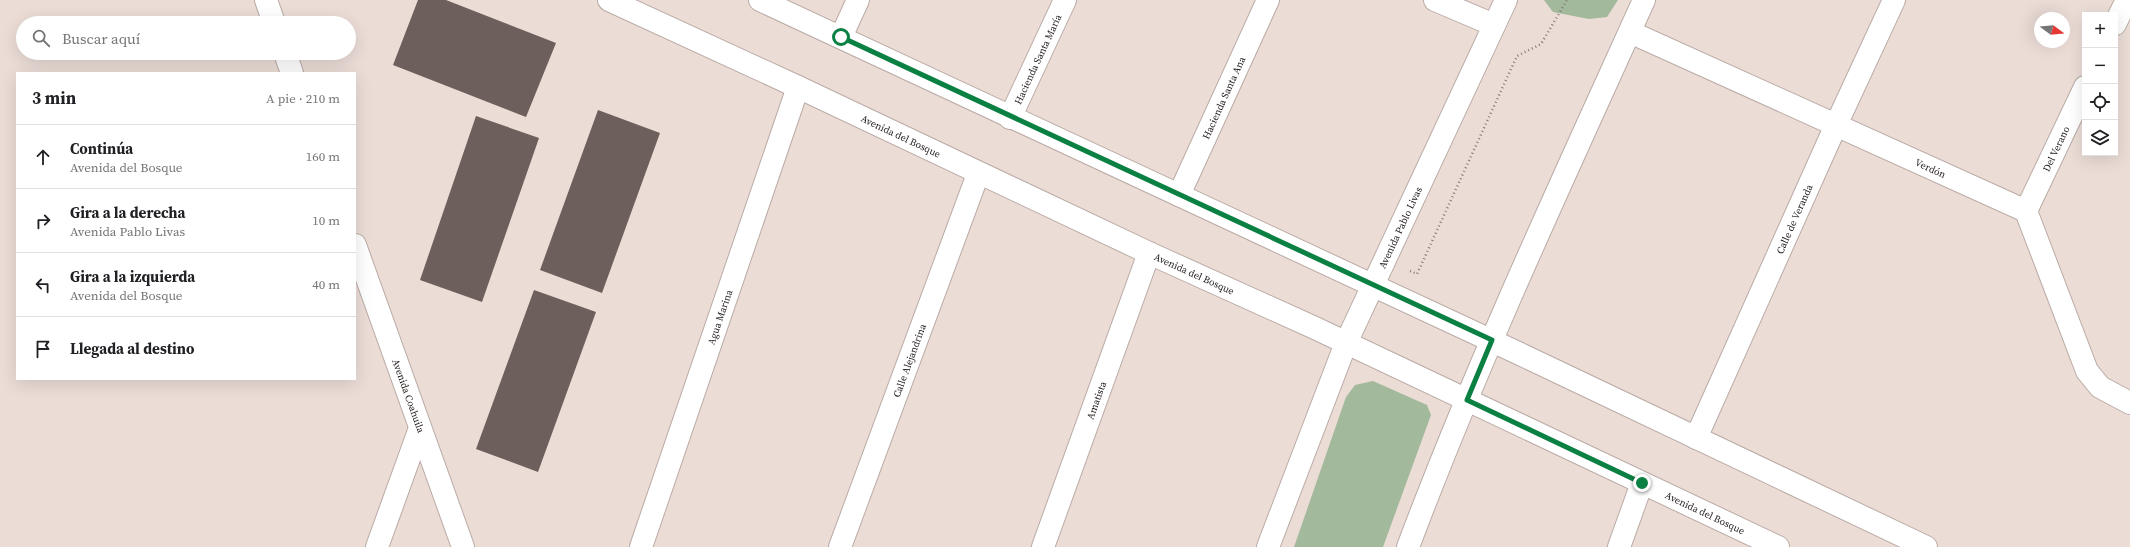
<!DOCTYPE html>
<html lang="es">
<meta charset="utf-8">
<style>
:root{--surface:#fff;--page:#f2f2f2;--text:#202124;--muted:#757577;--line:#e0e0e0}
body{margin:0;font-family:"Source Serif 4",serif;background:var(--page);color:var(--text)}
.controls{position:absolute;right:12px;top:12px;display:grid;overflow:hidden;border-radius:0px;box-shadow:0 4px 16px #0002}
.controls button{width:36px;height:36px;display:grid;place-items:center;padding:0;border:0;border-bottom:1px solid var(--line);background:var(--surface);color:var(--text);font:20px sans-serif}
.compass{position:absolute;left:2034px;top:12px;width:36px;height:36px;border-radius:50%;background:var(--surface);box-shadow:0 4px 16px #0002;rotate:106deg}
.stop{position:absolute;width:12px;height:12px;margin:-9px;border:3px solid #0b8043;border-radius:50%;background:#fff}
.stop.end{background:#0b8043;border-color:#fff;box-shadow:0 1px 4px #0008}
.list{margin:0;padding:0;list-style:none}
h2{display:flex;justify-content:space-between;align-items:center;height:52px;margin:0;padding:0 16px;font-size:17px}
h2 small{font-size:13px;font-weight:400;color:var(--muted)}
.list li{display:grid;grid-template-columns:26px 1fr auto;gap:12px;align-items:center;box-sizing:border-box;height:64px;padding:0 16px;border-top:1px solid var(--line)}
.list b{display:block;font-size:15px;white-space:nowrap}
.list p{margin:0;font-size:13px;white-space:nowrap;color:var(--muted)}
.list em{font-size:13px;font-style:normal;color:var(--muted)}
.icon{flex:none;width:22px;height:22px;fill:none;stroke:currentColor;stroke-width:2;stroke-linecap:round;stroke-linejoin:round}
.map{position:relative;flex:none;width:2130px;height:547px;overflow:hidden}
.search{position:absolute;background:var(--surface);box-shadow:0 4px 16px #0002;left:16px;top:16px;width:340px;height:44px;display:flex;align-items:center;gap:10px;box-sizing:border-box;padding:0 14px;border-radius:22px;color:var(--muted);font-size:15px}
.panel{position:absolute;background:var(--surface);box-shadow:0 4px 16px #0002;left:16px;top:72px;width:340px;height:308px;border-radius:0px}
.map>svg:first-child{display:block}
.green{fill:#a3b99c}
.building{fill:#6d5f5b}
.lines{fill:none;stroke-linecap:round;stroke-linejoin:round}
.minor-casing{stroke:#baaba6;stroke-width:24}
.major-casing{stroke:#baaba6;stroke-width:24}
.path{stroke:#857b77;stroke-width:2.5;stroke-dasharray:1 3;stroke-linecap:butt}
.minor{stroke:#fff;stroke-width:22}
.major{stroke:#fff;stroke-width:22}
.route{stroke:#0b8043;stroke-width:5}
.labels{text-anchor:middle;stroke-width:4;stroke-linejoin:round;paint-order:stroke}
.street-label{font-size:10px;fill:#211c1a;stroke:#ebdcd6}
</style>
<div class="map">
<svg width="2130" height="547" viewBox="0 0 2130 547">
<rect width="100%" height="100%" fill="#ebdcd6"/>
<!-- green -->
<path class="green" d="M 1544,0 L 1618,0 L 1607,17 L 1589,19 L 1553,12 Z
M 1373,381 L 1427,405 L 1431,415 L 1383,547 L 1294,547 L 1346,397 L 1355,385 Z"/>
<!-- building -->
<path class="building" d="M 418,0 L 446,0 L 556,43 L 526,117 L 393,65 Z
M 598,110 L 660,133 L 602,293 L 540,270 Z
M 476,116 L 539,138 L 482,302 L 420,280 Z
M 534,290 L 596,312 L 538,472 L 476,449 Z"/>
<g class="lines">
<defs>
<g id="minor">
<path d="M 266,0 L 274,23"/>
<path id="s1" d="M 609,0 L 798,87 L 1149,253 L 1315,328 L 1778,547"/>
<path d="M 760,0 L 1518,353 L 1926,547"/>
<path d="M 1435,0 L 1494,25"/>
<path d="M 2115,24 L 2127,0"/>
<path id="s2" d="M 1630,32 L 2026,211 L 2087,371 L 2100,387 L 2130,403"/>
<path d="M 841,37 L 858,0"/>
<path d="M 285,53 L 292,73"/>
<path id="s3" d="M 1010,118 L 1065,0"/>
<path id="s4" d="M 1179,195 L 1268,0"/>
<path id="s5" d="M 2026,211 L 2085,87"/>
<path id="s6" d="M 355,245 L 463,547"/>
<path id="s7" d="M 1696,438 L 1836,125 L 1894,0"/>
<path d="M 377,547 L 420,428"/>
<path id="s8" d="M 641,547 L 798,87"/>
<path id="s9" d="M 840,547 L 978,174"/>
<path id="s10" d="M 1043,547 L 1149,253"/>
<path d="M 1619,547 L 1642,483"/>
</g>
<g id="major">
<path id="s11" d="M 1268,547 L 1346,343 L 1506,0"/>
<path d="M 1408,547 C 1478,361 1562,181 1644,0"/>
</g>
</defs>
<!-- minor casing -->
<use href="#minor" class="minor-casing"/>
<!-- major casing -->
<use href="#major" class="major-casing"/>
<!-- path -->
<path class="path" d="M 1410,271 L 1417,274 L 1517,56 L 1541,44 L 1567,0"/>
<!-- minor -->
<use href="#minor" class="minor"/>
<!-- major -->
<use href="#major" class="major"/>
</g>
<g class="lines">
<!-- route -->
<path class="route" d="M 841,37 L 1492,340 L 1467,400 L 1642,483"/>
</g>
<g class="labels">
<!-- street labels -->
<g class="street-label">
<text dy="4" stroke="none"><textPath href="#s3" startOffset="65">Hacienda Santa María</textPath></text>
<text dy="4" stroke="none"><textPath href="#s4" startOffset="107">Hacienda Santa Ana</textPath></text>
<text dy="4" stroke="none"><textPath href="#s1" startOffset="322">Avenida del Bosque</textPath></text>
<text dy="4" stroke="none"><textPath href="#s5" startOffset="69">Del Verano</textPath></text>
<text dy="4" stroke="none"><textPath href="#s2" startOffset="330">Verdón</textPath></text>
<text dy="4" stroke="none"><textPath href="#s7" startOffset="240">Calle de Veranda</textPath></text>
<text dy="4" stroke="none"><textPath href="#s11" startOffset="346">Avenida Pablo Livas</textPath></text>
<text dy="4" stroke="none"><textPath href="#s1" startOffset="646">Avenida del Bosque</textPath></text>
<text dy="4" stroke="none"><textPath href="#s8" startOffset="243">Agua Marina</textPath></text>
<text dy="4" stroke="none"><textPath href="#s9" startOffset="199">Calle Alejandrina</textPath></text>
<text dy="4" stroke="none"><textPath href="#s6" startOffset="160">Avenida Coahuila</textPath></text>
<text dy="4" stroke="none"><textPath href="#s10" startOffset="156">Amatista</textPath></text>
<text dy="4" stroke="none"><textPath href="#s1" startOffset="1210">Avenida del Bosque</textPath></text>
</g>
</g>
</svg>
<div class="controls">
<button>+</button>
<button>−</button>
<button><svg class="icon" aria-label="locate" viewBox="0 0 24 24"><circle cx="12" cy="12" r="6"/><path d="M12 2v4M12 18v4M2 12h4M18 12h4"/></svg></button>
<button><svg class="icon" aria-label="layers" viewBox="0 0 24 24"><path d="M12 4l9 5-9 5-9-5zM3 14l9 5 9-5"/></svg></button>
</div>
<svg class="compass" viewBox="-18 -18 36 36"><path d="M0-13l5 13h-10z" fill="#e53935"/><path d="M0 13l5-13h-10z" fill="#757577"/></svg>
<div class="stop" style="left:841px;top:37px"></div>
<div class="stop end" style="left:1642px;top:483px"></div>
<div class="search"><svg class="icon" aria-label="search" viewBox="0 0 24 24"><circle cx="10" cy="10" r="6"/><path d="M15 15l6 6"/></svg>Buscar aquí</div>
<section class="panel">
<h2>3 min<small>A pie · 210 m</small></h2>
<ul class="list">
<li><svg class="icon" aria-label="ahead" viewBox="0 0 24 24"><path d="M12 20V5M6 11l6-6 6 6"/></svg><div><b>Continúa</b><p>Avenida del Bosque</p></div><em>160 m</em></li>
<li><svg class="icon" aria-label="right" viewBox="0 0 24 24"><path d="M7 20v-9h11M14 6l5 5-5 5"/></svg><div><b>Gira a la derecha</b><p>Avenida Pablo Livas</p></div><em>10 m</em></li>
<li><svg class="icon" aria-label="left" viewBox="0 0 24 24"><path d="M17 20v-9H6M10 6l-5 5 5 5"/></svg><div><b>Gira a la izquierda</b><p>Avenida del Bosque</p></div><em>40 m</em></li>
<li><svg class="icon" aria-label="arrive" viewBox="0 0 24 24"><path d="M6 21V4h12l-3 4 3 4H6"/></svg><div><b>Llegada al destino</b></div></li>
</ul>
</section>
</div>
